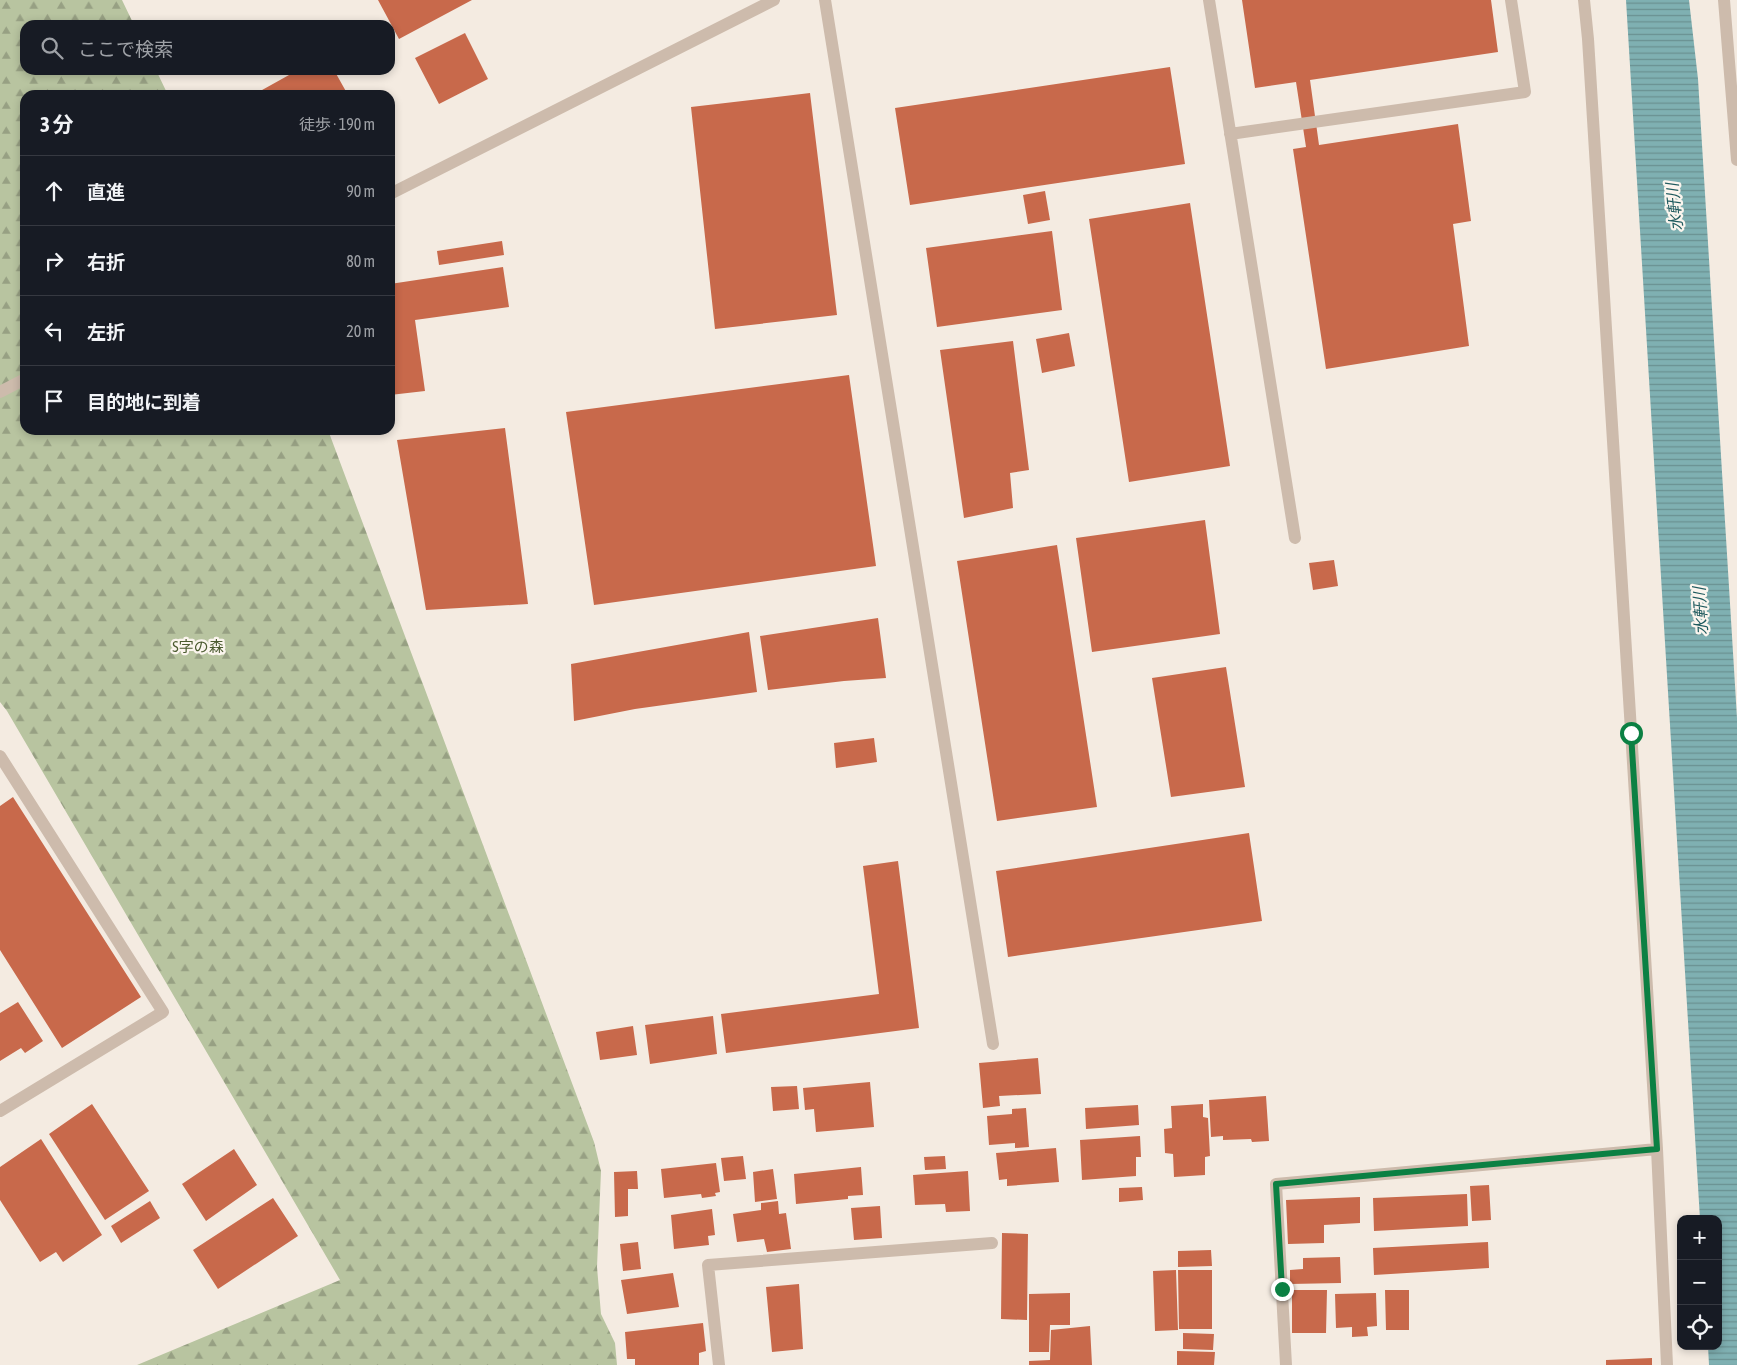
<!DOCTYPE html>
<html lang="ja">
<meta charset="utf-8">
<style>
:root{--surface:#171b24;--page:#242831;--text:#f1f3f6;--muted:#9ea1a6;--line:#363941}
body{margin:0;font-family:"Asap Condensed","Noto Sans JP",sans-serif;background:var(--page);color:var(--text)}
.controls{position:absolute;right:15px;bottom:15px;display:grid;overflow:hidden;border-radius:10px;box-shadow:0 2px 8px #0003}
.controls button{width:45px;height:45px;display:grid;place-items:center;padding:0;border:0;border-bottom:1px solid var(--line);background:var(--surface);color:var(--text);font:25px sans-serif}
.stop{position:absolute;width:15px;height:15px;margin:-11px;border:4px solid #0b8043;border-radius:50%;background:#fff}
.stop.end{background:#0b8043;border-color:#fff;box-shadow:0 1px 5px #0008}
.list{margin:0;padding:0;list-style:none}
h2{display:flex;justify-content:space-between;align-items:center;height:65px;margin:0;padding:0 20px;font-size:21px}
h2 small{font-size:16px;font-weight:400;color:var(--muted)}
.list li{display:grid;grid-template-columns:32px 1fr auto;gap:15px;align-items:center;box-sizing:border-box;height:70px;padding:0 20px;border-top:1px solid var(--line)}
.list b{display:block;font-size:19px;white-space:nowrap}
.list em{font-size:16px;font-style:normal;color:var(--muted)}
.icon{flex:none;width:28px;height:28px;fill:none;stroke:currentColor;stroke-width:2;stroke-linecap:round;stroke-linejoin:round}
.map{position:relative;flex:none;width:1737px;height:1365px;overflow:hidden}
.search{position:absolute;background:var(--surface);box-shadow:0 2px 8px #0003;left:20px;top:20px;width:375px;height:55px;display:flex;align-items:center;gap:12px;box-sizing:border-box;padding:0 18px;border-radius:15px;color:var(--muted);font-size:19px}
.panel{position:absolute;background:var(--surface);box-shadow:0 2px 8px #0003;left:20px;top:90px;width:375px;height:345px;border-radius:15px}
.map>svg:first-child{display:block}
.forest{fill:url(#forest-firs)}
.water{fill:url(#water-rules)}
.building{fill:#c8694b}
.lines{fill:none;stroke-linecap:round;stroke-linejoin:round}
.minor{stroke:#cdbbac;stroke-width:12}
.route{stroke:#0b8043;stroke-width:6}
.labels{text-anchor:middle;stroke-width:4.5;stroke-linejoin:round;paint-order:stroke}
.park-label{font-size:15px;fill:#4a5a2e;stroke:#fbf5ee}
.water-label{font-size:16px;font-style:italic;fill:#1f5a5e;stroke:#fbf5ee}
</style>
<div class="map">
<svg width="1737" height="1365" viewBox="0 0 1737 1365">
<defs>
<pattern id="forest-firs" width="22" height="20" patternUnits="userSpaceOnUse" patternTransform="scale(1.25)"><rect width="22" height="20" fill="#b8c4a0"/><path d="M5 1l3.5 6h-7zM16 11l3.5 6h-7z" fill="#97a083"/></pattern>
<pattern id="water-rules" width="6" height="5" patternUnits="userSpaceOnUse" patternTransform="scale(1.25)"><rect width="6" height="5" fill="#7fb0b2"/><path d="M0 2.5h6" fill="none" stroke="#699091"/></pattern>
</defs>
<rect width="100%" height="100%" fill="#f4ebe1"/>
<!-- forest -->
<path class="forest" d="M 0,0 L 122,0 L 134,25 L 25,25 L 25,70 L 156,70 L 168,95 L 25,95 L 25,430 L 328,430 L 594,1142 L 601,1171 L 597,1267 L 601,1314 L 615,1343 L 617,1365 L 137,1365 L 340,1280 L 7,711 L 0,702 Z"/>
<!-- water -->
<path class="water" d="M 1626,0 L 1689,0 L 1698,79 L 1737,718 L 1737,1365 L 1709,1365 L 1708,1346 L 1718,1346 L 1718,1219 L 1700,1219 Z"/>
<!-- building -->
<path class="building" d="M 378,0 L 472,0 L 399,39 Z
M 1242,0 L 1491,0 L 1498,52 L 1310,80 L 1319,145 L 1458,124 L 1471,221 L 1453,224 L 1469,346 L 1326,369 L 1293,149 L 1306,147 L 1296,82 L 1255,88 Z
M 465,33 L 488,79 L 439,104 L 415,58 Z
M 1170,67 L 1185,164 L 910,205 L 895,108 Z
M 298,70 L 334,70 L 348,95 L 253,95 Z
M 810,93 L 837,315 L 715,329 L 691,107 Z
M 1045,191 L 1050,220 L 1028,224 L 1023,195 Z
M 1190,203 L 1230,466 L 1129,482 L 1089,219 Z
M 1052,231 L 1062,310 L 937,327 L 926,248 Z
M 502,241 L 504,255 L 439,265 L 437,251 Z
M 503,267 L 509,307 L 415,320 L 425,391 L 390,395 L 390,284 Z
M 1069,333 L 1075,366 L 1042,373 L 1036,339 Z
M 1013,341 L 1029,470 L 1010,473 L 1013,508 L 964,518 L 940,350 Z
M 849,375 L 876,566 L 594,605 L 566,412 Z
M 505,428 L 528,604 L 426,610 L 397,440 Z
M 1205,520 L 1220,634 L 1092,652 L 1076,538 Z
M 1057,545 L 1097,807 L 997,821 L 957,561 Z
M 1334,560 L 1338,586 L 1313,590 L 1309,563 Z
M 878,618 L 886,678 L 844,681 L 768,690 L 760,636 Z
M 749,632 L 757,692 L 635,709 L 574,721 L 571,664 Z
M 1226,667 L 1245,787 L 1171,797 L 1152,678 Z
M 874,738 L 877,762 L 836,768 L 834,743 Z
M 13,797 L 141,997 L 62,1048 L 0,950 L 0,806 Z
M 1249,833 L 1262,921 L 1008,957 L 996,871 Z
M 898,861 L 919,1028 L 726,1053 L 721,1014 L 879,994 L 863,866 Z
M 18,1002 L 43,1041 L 25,1053 L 21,1048 L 0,1061 L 0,1013 Z
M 713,1016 L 717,1054 L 650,1064 L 645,1025 Z
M 633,1026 L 637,1055 L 600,1060 L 596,1032 Z
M 1038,1058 L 1041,1094 L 999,1096 L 1000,1106 L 983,1108 L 979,1063 Z
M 870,1082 L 874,1127 L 816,1132 L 814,1109 L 805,1110 L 803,1088 Z
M 797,1086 L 799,1109 L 773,1111 L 771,1087 Z
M 1266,1096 L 1269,1141 L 1252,1142 L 1251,1139 L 1223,1140 L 1223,1136 L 1211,1137 L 1209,1100 Z
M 92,1104 L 149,1191 L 105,1220 L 49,1134 Z
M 1203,1104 L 1203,1117 L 1208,1118 L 1210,1156 L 1205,1157 L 1205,1175 L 1174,1177 L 1173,1154 L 1165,1153 L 1164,1129 L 1172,1128 L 1171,1106 Z
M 1138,1105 L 1139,1125 L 1086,1129 L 1085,1108 Z
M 1026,1108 L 1029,1147 L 1015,1148 L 1015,1143 L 989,1145 L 987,1116 L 1012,1114 L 1012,1109 Z
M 1140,1136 L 1141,1157 L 1136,1157 L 1136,1176 L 1082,1180 L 1080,1140 Z
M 41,1139 L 102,1235 L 63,1262 L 56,1252 L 40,1262 L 0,1200 L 0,1167 Z
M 1056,1148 L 1059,1182 L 1007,1186 L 1007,1179 L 999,1180 L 996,1153 Z
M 234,1149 L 257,1185 L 206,1221 L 182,1184 Z
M 743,1156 L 746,1179 L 724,1181 L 721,1158 Z
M 945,1156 L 946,1169 L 925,1170 L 924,1157 Z
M 716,1163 L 720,1192 L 715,1193 L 716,1196 L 702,1198 L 701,1194 L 664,1198 L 661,1169 Z
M 861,1167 L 863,1195 L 848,1196 L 848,1199 L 796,1204 L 794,1174 Z
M 773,1169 L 777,1199 L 755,1202 L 753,1172 Z
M 637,1171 L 638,1189 L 628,1189 L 628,1216 L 615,1217 L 614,1172 Z
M 968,1171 L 970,1211 L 946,1212 L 945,1204 L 915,1205 L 913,1175 Z
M 1489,1185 L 1491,1220 L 1472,1221 L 1470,1186 Z
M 1142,1187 L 1143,1200 L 1119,1202 L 1119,1188 Z
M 1467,1194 L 1468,1226 L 1374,1231 L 1373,1198 Z
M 1360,1197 L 1360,1223 L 1324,1225 L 1324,1243 L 1288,1244 L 1286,1200 Z
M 273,1198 L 298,1236 L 218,1289 L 193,1250 Z
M 150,1201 L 160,1218 L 121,1243 L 111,1226 Z
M 778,1201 L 779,1214 L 786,1213 L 791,1249 L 767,1252 L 764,1239 L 737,1242 L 733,1214 L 761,1210 L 761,1203 Z
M 880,1206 L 882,1238 L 854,1240 L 851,1208 Z
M 712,1209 L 715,1235 L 708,1236 L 709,1245 L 674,1249 L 671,1215 Z
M 1002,1233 L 1028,1234 L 1027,1320 L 1001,1319 Z
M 638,1242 L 641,1269 L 623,1271 L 620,1244 Z
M 1488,1242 L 1489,1268 L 1374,1275 L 1373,1248 Z
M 1211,1250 L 1212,1266 L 1178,1267 L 1178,1251 Z
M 1340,1257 L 1341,1283 L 1290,1284 L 1290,1270 L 1303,1269 L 1303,1258 Z
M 1176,1270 L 1178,1330 L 1155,1331 L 1153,1271 Z
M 1178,1270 L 1212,1270 L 1212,1329 L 1179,1329 Z
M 673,1273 L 679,1307 L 627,1314 L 621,1280 Z
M 799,1284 L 803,1349 L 772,1352 L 766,1287 Z
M 1292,1290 L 1327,1290 L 1326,1333 L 1292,1333 Z
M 1385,1290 L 1409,1290 L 1409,1330 L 1386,1330 Z
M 1070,1293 L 1070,1325 L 1050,1325 L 1049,1352 L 1029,1352 L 1029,1294 Z
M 1376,1293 L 1377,1326 L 1367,1327 L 1368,1336 L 1352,1337 L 1352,1327 L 1336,1328 L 1335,1294 Z
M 703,1323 L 706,1351 L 699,1353 L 699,1365 L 635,1365 L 635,1359 L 627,1359 L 625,1332 Z
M 1090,1326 L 1092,1365 L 1029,1365 L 1029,1361 L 1050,1360 L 1051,1330 Z
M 1183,1333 L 1214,1334 L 1213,1350 L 1183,1349 Z
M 1177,1351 L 1215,1352 L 1214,1365 L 1177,1365 Z
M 1652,1358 L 1652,1365 L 1606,1365 L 1606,1360 Z"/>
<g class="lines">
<!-- minor -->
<path class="minor" d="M 825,0 L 993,1044
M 1209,0 L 1295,538
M 1584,0 L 1588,39 L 1657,1149 L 1667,1365
M 1724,0 L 1737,160
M 1230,134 L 1525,92 L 1511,0
M 390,194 L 774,0
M 0,392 L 25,379
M 0,756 L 163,1012 L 0,1111
M 719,1365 L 708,1265 L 992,1243
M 1286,1365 L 1276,1184 L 1657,1149"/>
</g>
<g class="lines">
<!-- route -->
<path class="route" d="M 1282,1289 L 1276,1184 L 1657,1149 L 1631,733"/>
</g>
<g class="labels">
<!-- park labels -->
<g class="park-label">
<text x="198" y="652">S字の森</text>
</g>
<!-- water labels -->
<g class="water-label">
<text transform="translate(1674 207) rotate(-96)" y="6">水軒川</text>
<text transform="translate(1700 611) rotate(-93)" y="6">水軒川</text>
</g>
</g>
</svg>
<div class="controls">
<button>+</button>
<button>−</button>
<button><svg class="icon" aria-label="locate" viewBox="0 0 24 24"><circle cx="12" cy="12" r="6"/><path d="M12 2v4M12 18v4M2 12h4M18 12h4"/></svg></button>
</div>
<div class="stop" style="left:1631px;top:733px"></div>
<div class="stop end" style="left:1282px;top:1289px"></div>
<div class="search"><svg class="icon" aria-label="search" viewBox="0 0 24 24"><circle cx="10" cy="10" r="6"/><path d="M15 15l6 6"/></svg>ここで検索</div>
<section class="panel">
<h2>3 分<small>徒歩 · 190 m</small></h2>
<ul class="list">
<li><svg class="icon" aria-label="ahead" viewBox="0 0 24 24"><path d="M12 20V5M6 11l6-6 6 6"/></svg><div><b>直進</b></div><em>90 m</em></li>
<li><svg class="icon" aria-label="right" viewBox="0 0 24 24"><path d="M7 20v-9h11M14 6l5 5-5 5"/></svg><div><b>右折</b></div><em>80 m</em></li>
<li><svg class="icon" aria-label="left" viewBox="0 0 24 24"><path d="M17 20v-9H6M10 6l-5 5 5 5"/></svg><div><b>左折</b></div><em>20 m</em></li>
<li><svg class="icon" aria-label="arrive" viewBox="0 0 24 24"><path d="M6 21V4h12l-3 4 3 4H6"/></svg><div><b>目的地に到着</b></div></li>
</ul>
</section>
</div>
